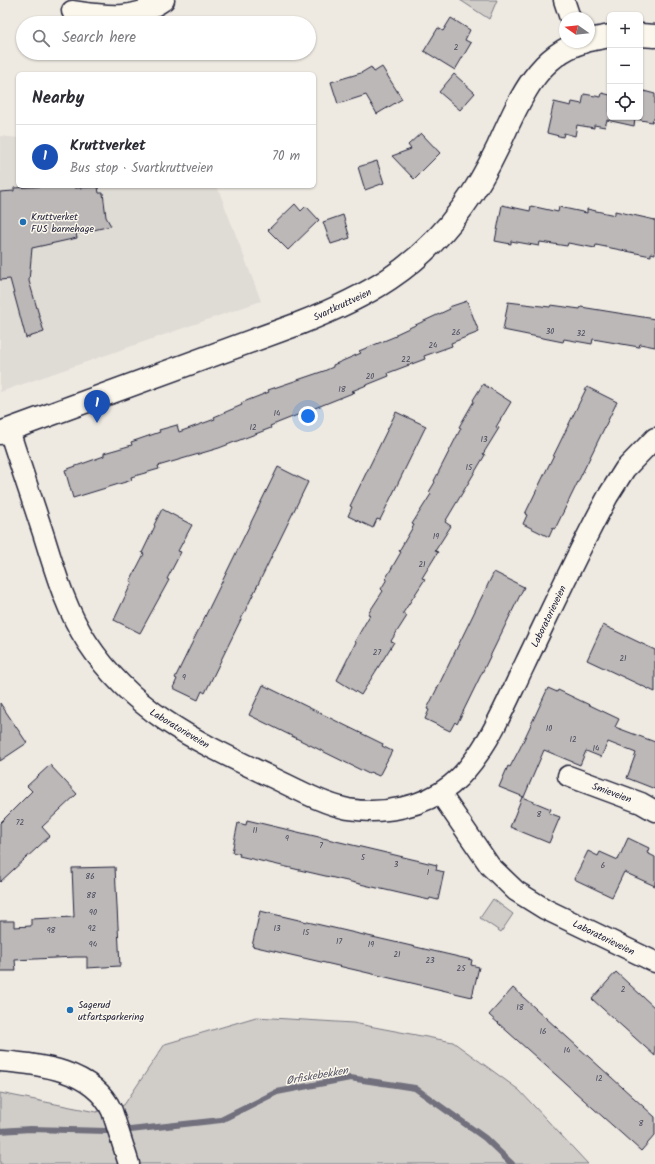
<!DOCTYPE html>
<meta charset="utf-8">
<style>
:root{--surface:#fff;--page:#f7f7f7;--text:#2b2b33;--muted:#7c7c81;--line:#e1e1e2;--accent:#1a73e8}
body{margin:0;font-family:Kalam,sans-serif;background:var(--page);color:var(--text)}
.controls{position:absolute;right:12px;top:12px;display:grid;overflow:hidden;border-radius:6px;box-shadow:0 1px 3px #0004}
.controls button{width:36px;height:36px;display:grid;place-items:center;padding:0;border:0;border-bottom:1px solid var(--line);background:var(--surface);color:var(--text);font:20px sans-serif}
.compass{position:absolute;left:559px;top:12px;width:36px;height:36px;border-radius:50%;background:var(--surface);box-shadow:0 1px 3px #0004;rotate:284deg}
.you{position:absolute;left:308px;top:416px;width:14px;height:14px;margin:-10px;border:3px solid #fff;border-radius:50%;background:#1a73e8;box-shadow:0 0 0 6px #1a73e833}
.badge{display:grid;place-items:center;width:26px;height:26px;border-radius:50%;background:var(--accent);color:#fff;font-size:13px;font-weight:700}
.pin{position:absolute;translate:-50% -33px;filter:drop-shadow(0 1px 2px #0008)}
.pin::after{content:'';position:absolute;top:21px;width:14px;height:12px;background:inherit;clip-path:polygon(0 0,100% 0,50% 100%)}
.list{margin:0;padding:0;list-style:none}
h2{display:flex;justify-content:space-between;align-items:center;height:52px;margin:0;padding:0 16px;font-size:17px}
h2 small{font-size:13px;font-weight:400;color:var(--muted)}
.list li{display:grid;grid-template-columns:26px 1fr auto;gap:12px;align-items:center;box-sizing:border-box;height:64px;padding:0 16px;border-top:1px solid var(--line)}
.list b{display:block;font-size:15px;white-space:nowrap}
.list p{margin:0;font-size:13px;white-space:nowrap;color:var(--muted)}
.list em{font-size:13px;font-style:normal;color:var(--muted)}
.icon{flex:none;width:22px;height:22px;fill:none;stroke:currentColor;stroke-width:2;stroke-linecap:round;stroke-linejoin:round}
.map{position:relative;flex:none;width:655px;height:1164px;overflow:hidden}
.search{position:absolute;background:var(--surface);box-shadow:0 1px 3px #0004;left:16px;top:16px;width:300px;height:44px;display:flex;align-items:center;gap:10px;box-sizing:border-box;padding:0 14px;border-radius:22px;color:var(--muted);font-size:15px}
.panel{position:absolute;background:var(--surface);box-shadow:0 1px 3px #0004;left:16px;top:72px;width:300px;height:116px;border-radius:6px}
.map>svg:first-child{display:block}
.built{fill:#dfdbd5}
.green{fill:#d0cdc9;stroke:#797882}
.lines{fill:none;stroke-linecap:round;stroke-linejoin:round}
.stream{stroke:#716f7c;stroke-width:6}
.building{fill:#bcb8b8;stroke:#22223b}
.minor-casing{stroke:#22223b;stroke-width:23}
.tertiary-casing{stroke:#22223b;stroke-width:25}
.minor{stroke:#fbf7ec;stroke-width:20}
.tertiary{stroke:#fbf7ec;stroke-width:22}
.poi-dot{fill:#1f6fb2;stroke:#fbf7ec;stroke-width:1.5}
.labels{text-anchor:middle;stroke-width:3;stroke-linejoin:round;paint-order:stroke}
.number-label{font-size:8px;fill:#48485a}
.poi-label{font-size:10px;fill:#22223b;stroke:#fbf7ec;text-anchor:start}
.street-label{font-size:10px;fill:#22223b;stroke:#fbf7ec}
.water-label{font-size:11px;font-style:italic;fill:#575666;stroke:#fbf7ec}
</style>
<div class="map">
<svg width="655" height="1164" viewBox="0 0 655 1164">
<rect width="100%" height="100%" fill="#eeeae2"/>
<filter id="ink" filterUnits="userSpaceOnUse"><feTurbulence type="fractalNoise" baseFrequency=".025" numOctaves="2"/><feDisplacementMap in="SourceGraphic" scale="8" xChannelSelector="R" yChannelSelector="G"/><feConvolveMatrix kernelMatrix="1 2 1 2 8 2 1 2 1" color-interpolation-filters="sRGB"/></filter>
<g filter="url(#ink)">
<!-- built -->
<path class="built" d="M 0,136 L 18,138 L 18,186 L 217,186 L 261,301 L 0,392 Z"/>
<!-- green -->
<path class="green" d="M 460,0 L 497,0 L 489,19 Z
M 493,899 L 513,914 L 501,932 L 480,918 Z
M 256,1017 L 353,1023 L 453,1042 L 519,1090 L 588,1164 L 0,1164 L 0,1093 L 96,1112 L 124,1105 L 165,1044 Z"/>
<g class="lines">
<!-- stream -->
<path class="stream" d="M 130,1130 L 221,1120 L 277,1092 L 350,1078 L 415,1088 L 485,1138 L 512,1164
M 0,1131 L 30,1129 L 107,1131"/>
</g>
<!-- building -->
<path class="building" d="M 451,18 L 470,30 L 465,40 L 471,43 L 455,70 L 424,51 L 438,28 L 443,31 Z
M 371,67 L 374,72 L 382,67 L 402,99 L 377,114 L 366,95 L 338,104 L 331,82 L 361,73 Z
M 454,74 L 475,93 L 460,110 L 439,92 Z
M 640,90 L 655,94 L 655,119 L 653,119 L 652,122 L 635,119 L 634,126 L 607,120 L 605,127 L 594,125 L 594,128 L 577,125 L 575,136 L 564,133 L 563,137 L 547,133 L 554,102 L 571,106 L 572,102 L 582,104 L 584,94 L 601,97 L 602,93 L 610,95 L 610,117 L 640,117 Z
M 421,133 L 440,153 L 414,179 L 392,156 L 411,149 L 408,145 Z
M 377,161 L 384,183 L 365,190 L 358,167 Z
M 46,186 L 74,186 L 75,188 L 98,187 L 99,193 L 103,193 L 106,217 L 111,226 L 76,234 L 77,238 L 32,248 L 29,281 L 44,332 L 26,338 L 10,279 L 0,280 L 0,192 L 14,191 L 14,188 Z
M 295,204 L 301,211 L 306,206 L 319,220 L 288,250 L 268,230 Z
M 502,205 L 530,211 L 531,206 L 558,212 L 559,207 L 587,213 L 587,209 L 615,215 L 615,211 L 655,220 L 655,254 L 651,253 L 651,256 L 596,245 L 595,248 L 568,243 L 567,246 L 540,242 L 539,246 L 511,241 L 511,244 L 495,241 Z
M 343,215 L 350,238 L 331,244 L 323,222 Z
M 467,301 L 479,332 L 451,343 L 452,346 L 424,356 L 425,359 L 388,373 L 389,376 L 352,391 L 355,392 L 270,426 L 271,428 L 219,448 L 158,466 L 159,469 L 131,477 L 132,480 L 73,498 L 65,470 L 104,456 L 104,453 L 132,445 L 131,442 L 160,432 L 159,430 L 177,425 L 179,432 L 215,419 L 214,417 L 242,405 L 241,403 L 269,392 L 268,390 L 324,371 L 333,367 L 333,365 L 361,353 L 359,351 L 396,336 L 396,334 L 450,309 L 449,307 Z
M 508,302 L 550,307 L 551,305 L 580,309 L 581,307 L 655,319 L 655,347 L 640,344 L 639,347 L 593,339 L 592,344 L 564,339 L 563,342 L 503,330 Z
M 483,384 L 511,402 L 496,427 L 499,428 L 483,454 L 485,455 L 445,522 L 451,526 L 435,551 L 438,552 L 422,578 L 425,579 L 403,613 L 407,616 L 391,641 L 394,642 L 361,695 L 337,680 L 356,642 L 355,641 L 370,615 L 368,614 L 383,591 L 381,589 L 387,579 L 386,578 L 401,552 L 399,551 L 414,525 L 412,524 L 431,494 L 429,492 L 435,482 L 434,481 L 461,428 L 459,427 L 474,401 L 473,400 Z
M 587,387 L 617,402 L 555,529 L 553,528 L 549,537 L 523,524 L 527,515 L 525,514 Z
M 396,412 L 426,426 L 380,520 L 377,519 L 373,528 L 348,516 L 352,507 L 350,506 Z
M 278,467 L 308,482 L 205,693 L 202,691 L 198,700 L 173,688 L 177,679 L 175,678 Z
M 162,509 L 192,525 L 178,551 L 181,552 L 167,579 L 169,580 L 140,633 L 114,620 L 132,582 L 130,581 L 144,554 L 142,553 L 155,526 L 154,525 Z
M 494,572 L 524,587 L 457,724 L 455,722 L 450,731 L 425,719 L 429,710 L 427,709 Z
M 603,625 L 655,650 L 655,692 L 587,660 Z
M 263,685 L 383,744 L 382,746 L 392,751 L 379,776 L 370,772 L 369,774 L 249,715 Z
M 548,688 L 557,692 L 558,690 L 619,719 L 615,727 L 655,742 L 655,789 L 627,778 L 636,753 L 608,742 L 601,757 L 586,751 L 580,765 L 544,750 L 524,797 L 499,787 L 508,766 L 510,767 L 520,748 Z
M 0,703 L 27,743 L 0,761 Z
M 50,765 L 77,794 L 42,827 L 50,836 L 0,882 L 0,823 L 32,791 L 27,786 Z
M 522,797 L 551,809 L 549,813 L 560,817 L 549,843 L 510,827 Z
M 247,820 L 437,865 L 436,870 L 444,872 L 438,900 L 430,898 L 429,900 L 239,856 L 240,854 L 232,852 L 238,823 L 246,825 Z
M 628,838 L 649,848 L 647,853 L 655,857 L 655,886 L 624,872 L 612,897 L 574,879 L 588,851 L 598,856 L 600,852 L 618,860 Z
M 115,867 L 120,966 L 87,968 L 87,957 L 75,957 L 15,960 L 16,971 L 0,971 L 0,921 L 14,921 L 14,927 L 31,926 L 31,919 L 74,917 L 72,868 Z
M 260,911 L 472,960 L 471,965 L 479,967 L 472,997 L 252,946 Z
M 616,972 L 655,1008 L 655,1056 L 592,999 Z
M 513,988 L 655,1117 L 655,1135 L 641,1151 L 489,1015 Z"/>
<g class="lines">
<defs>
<path id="minor" d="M 564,0 L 570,18
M 72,11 C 106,16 134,21 164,0
M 9,430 C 20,465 32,499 43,533 C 55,571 65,608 87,642 C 133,712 194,740 267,775 C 293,787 320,803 348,809 C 383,815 424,807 451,785 C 486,756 506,703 525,664 C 552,608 578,551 608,496 L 625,469 L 655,438
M 568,776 L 641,803 L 655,811
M 440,793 L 490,866 L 516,891 L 545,909 L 655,962
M 0,1061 C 40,1064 93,1070 112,1111 L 129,1164"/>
<path id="tertiary" d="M 640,35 L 655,36
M 589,40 L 610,36
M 0,433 L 298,324 C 367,297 418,269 463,207 C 477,188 488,168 498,147 C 517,106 535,56 583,42"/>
</defs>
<!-- minor casing -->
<use href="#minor" class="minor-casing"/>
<!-- tertiary casing -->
<use href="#tertiary" class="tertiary-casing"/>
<!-- minor -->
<use href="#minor" class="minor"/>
<!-- tertiary -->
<use href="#tertiary" class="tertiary"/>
</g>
</g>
<!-- markers -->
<g class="poi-dot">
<circle cx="23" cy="222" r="4"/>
<circle cx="70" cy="1010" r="4"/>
</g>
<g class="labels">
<!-- number labels -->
<g class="number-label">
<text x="456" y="50">2</text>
<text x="550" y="334">30</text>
<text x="456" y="335">26</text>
<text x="581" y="336">32</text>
<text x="433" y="348">24</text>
<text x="406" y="362">22</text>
<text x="370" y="379">20</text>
<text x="342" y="392">18</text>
<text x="277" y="416">14</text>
<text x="253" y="430">12</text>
<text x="484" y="442">13</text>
<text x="469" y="470">15</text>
<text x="436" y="539">19</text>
<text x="422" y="567">21</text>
<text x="377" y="655">27</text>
<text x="623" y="661">21</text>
<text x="184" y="680">9</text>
<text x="549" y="731">10</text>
<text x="573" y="742">12</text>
<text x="596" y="751">14</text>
<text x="539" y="817">8</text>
<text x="20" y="825">72</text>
<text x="255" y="833">11</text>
<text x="287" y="841">9</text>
<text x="321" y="848">7</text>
<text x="363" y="860">5</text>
<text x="396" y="867">3</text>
<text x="603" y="868">6</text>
<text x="428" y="875">1</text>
<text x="90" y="879">86</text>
<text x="91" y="898">88</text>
<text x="93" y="915">90</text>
<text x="92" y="931">92</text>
<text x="277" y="931">13</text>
<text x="51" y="933">98</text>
<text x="306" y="935">15</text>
<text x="339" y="944">17</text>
<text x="93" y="947">94</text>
<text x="371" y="947">19</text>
<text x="397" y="957">21</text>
<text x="430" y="963">23</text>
<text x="461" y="971">25</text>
<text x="623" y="992">2</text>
<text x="520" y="1010">18</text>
<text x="543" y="1034">16</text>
<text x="567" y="1053">14</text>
<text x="599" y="1081">12</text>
<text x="641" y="1126">8</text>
</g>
<!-- poi labels -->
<g class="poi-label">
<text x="31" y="220">Kruttverket<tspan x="31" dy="12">FUS barnehage</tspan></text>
<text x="78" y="1008">Sagerud<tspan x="78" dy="12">utfartsparkering</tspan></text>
</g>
<!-- street labels -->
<g class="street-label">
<text transform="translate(342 304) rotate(-25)" y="4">Svartkruttveien</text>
<text transform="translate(548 616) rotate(-64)" y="4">Laboratorieveien</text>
<text transform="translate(180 728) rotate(31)" y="4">Laboratorieveien</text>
<text transform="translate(612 792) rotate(20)" y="4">Smieveien</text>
<text transform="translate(604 937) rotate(26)" y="4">Laboratorieveien</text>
</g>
<!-- water labels -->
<g class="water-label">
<text transform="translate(317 1075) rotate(-10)" y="4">Ørfiskebekken</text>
</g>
</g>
</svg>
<div class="controls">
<button>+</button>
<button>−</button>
<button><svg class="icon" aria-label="locate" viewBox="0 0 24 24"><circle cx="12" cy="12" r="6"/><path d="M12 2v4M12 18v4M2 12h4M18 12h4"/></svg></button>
</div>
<svg class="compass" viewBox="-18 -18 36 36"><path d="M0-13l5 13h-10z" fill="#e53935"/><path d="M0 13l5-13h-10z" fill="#7c7c81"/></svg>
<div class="you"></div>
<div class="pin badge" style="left:97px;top:423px;background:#1a4fb4">1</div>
<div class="search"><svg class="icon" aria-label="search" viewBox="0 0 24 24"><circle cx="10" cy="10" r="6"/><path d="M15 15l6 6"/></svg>Search here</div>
<section class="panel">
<h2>Nearby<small></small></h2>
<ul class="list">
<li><span class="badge" style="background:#1a4fb4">1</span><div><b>Kruttverket</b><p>Bus stop · Svartkruttveien</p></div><em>70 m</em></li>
</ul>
</section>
</div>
